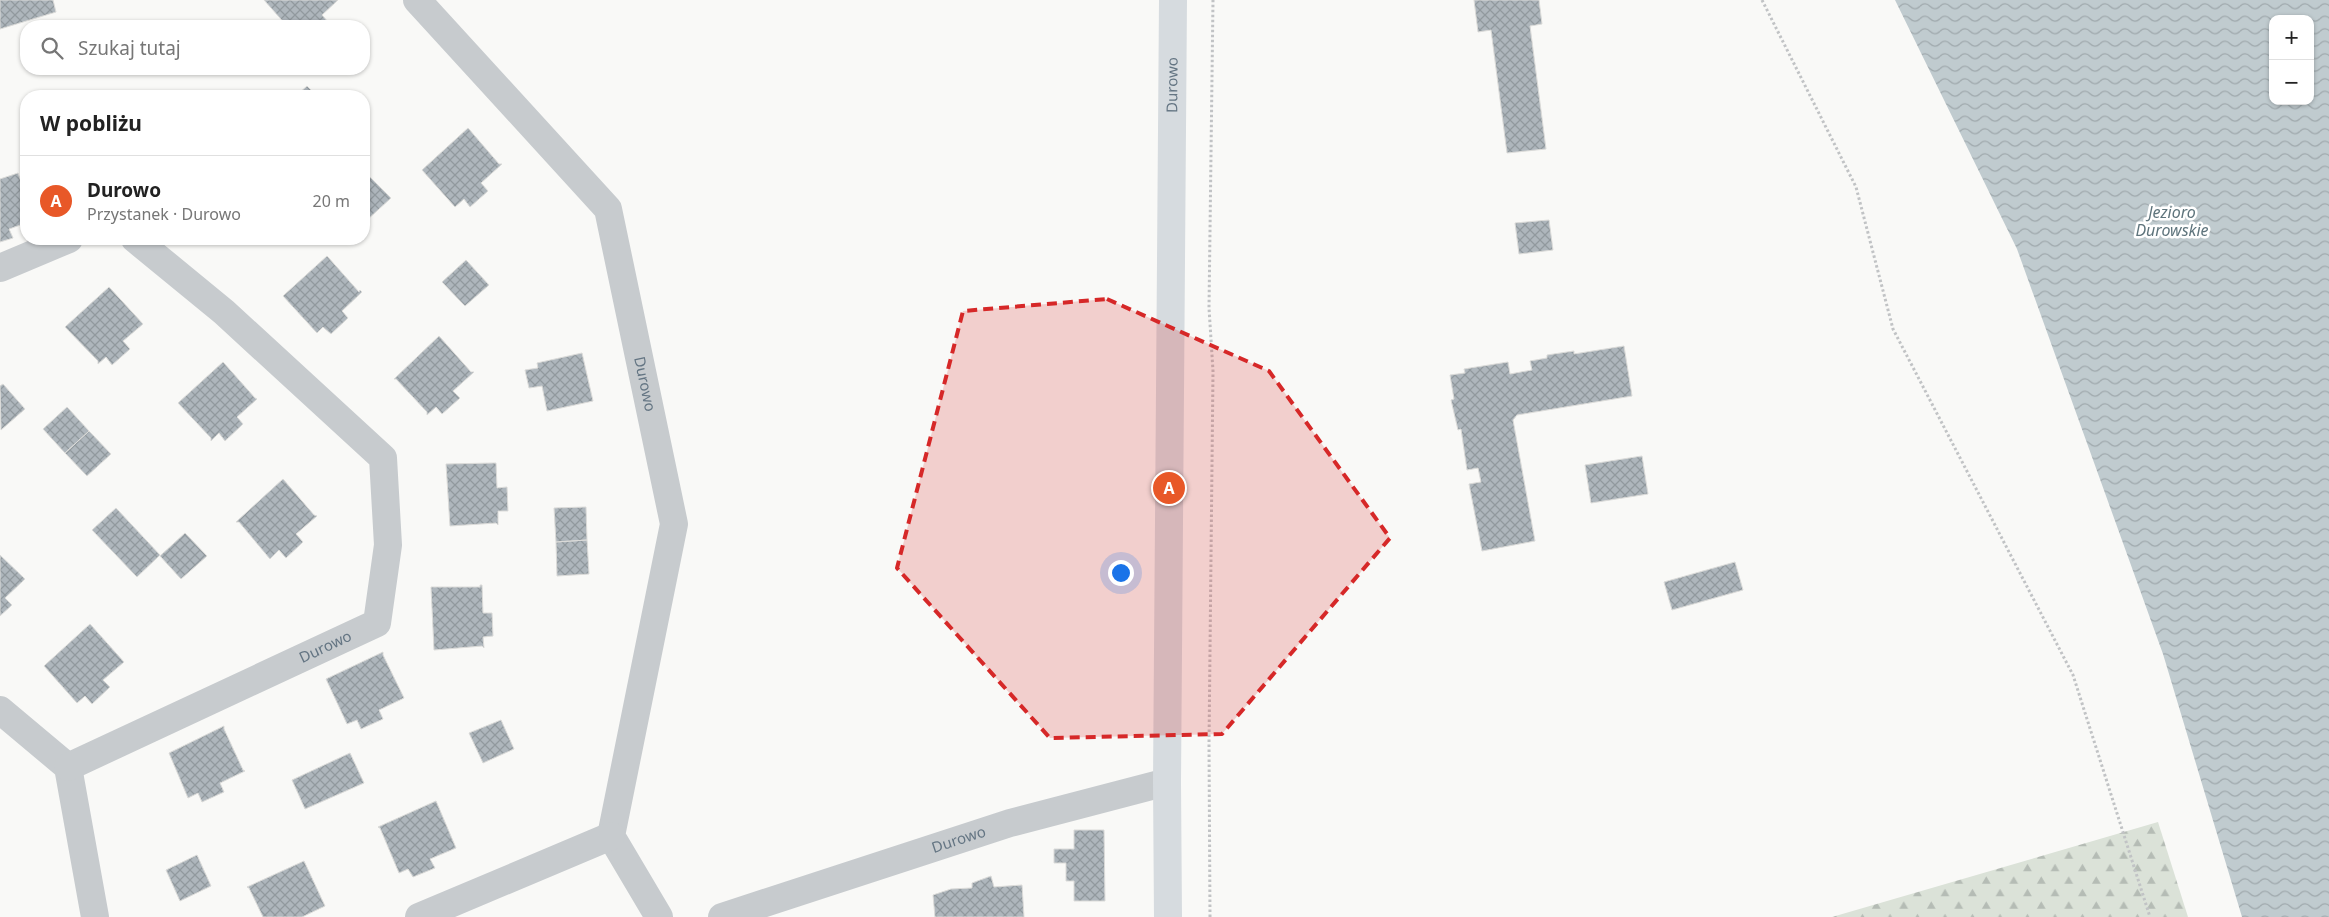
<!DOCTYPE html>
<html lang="pl">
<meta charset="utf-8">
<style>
:root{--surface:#fff;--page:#f2f2f2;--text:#222;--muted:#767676;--line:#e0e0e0;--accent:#e85828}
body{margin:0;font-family:"Noto Sans",sans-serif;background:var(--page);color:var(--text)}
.controls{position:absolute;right:15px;top:15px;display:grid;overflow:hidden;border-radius:10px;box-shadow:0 1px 4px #0004}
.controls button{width:45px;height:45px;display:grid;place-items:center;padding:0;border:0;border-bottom:1px solid var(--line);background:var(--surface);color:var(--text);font:25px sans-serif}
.you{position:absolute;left:1120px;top:572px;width:18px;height:18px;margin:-12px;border:4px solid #fff;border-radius:50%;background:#1a73e8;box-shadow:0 0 0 8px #1a73e833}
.badge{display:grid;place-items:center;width:32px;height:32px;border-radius:50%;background:var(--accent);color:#fff;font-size:16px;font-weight:700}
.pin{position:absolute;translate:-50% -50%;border:2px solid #fff;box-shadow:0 1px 5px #0006}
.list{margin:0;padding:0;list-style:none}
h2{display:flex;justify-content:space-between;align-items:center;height:65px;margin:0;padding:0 20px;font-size:21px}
h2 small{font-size:16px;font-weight:400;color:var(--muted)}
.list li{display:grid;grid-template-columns:32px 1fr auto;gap:15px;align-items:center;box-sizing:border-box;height:90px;padding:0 20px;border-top:1px solid var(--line)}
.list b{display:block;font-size:19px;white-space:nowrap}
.list p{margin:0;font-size:16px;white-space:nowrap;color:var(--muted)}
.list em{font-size:16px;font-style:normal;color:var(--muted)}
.icon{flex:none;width:28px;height:28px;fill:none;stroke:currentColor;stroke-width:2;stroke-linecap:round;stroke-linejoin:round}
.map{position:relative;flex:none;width:2329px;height:917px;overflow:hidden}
.search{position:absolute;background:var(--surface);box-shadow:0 1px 4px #0004;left:20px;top:20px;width:350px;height:55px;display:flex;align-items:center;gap:12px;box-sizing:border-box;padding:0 18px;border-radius:20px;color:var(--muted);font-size:19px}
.panel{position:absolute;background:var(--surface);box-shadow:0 1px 4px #0004;left:20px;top:90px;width:350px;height:155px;border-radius:20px}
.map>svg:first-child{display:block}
.forest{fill:url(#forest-firs)}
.water{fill:url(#water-waves);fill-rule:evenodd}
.building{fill:url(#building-cross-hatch);stroke:#dbdbd9}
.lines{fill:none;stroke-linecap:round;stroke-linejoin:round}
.path{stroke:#c1c3c5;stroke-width:3;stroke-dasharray:2.5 2.5;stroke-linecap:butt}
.street{stroke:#c7cbce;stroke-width:28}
.secondary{stroke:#d6dbdf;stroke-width:28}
.marked{fill:#d62828;fill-opacity:0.2;stroke:#d62828;stroke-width:4;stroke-dasharray:10 6;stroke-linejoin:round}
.labels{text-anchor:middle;stroke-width:5;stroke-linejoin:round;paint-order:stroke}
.street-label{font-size:15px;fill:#647583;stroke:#fff}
.water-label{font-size:16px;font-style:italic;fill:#5e747c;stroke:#fff}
</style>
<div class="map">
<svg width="2329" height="917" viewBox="0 0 2329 917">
<defs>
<pattern id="forest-firs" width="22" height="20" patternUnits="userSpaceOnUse" patternTransform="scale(1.25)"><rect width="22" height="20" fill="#dbe2d8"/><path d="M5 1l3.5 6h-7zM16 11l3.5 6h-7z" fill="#b5bcb5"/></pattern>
<pattern id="water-waves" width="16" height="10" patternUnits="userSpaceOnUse" patternTransform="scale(1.25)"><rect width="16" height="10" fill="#c0cbcf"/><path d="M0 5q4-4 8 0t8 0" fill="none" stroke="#a0a9ad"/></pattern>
<pattern id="building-cross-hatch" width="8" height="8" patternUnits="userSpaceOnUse" patternTransform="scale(1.25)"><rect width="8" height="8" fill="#aeb6bc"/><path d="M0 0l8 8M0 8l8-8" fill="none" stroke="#91999e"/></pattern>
</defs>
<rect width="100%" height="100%" fill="#f9f9f7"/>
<!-- forest -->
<path class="forest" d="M 2158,822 L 2188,917 L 1832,917 Z"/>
<!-- water -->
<path class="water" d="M 1895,0 L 2329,0 L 2329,917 L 2242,917 L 2163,654 L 2017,249 ZM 2273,19 L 2310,19 L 2310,101 L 2273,101 Z"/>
<!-- building -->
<path class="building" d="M 0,0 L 53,0 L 56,12 L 0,29 Z
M 264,0 L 338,0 L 322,15 L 328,22 L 323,26 L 287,26 Z
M 1474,0 L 1539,0 L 1542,24 L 1530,26 L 1546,149 L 1507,153 L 1491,30 L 1478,32 Z
M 307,86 L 317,96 L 296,96 Z
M 468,128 L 499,164 L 502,164 L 481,183 L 488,191 L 470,207 L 464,199 L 455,207 L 422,170 Z
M 18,173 L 26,196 L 26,223 L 9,229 L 13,238 L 0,242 L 0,179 Z
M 369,176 L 391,198 L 367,220 L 364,216 L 364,180 Z
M 1549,220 L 1553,250 L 1519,254 L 1515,223 Z
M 327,256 L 359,292 L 360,290 L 362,292 L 342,311 L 348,318 L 331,334 L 323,327 L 317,333 L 283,296 Z
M 466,260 L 489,285 L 465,306 L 442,282 Z
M 109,287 L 143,324 L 123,341 L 130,349 L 112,365 L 106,357 L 98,364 L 98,361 L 65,327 Z
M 439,336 L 471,372 L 474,372 L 453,391 L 460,398 L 442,414 L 436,407 L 427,415 L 427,412 L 396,379 L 394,379 Z
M 1624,346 L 1632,396 L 1517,415 L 1513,420 L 1535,541 L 1482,551 L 1469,484 L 1481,482 L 1478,468 L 1467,470 L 1461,429 L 1458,430 L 1451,400 L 1454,399 L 1450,375 L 1465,373 L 1464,369 L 1508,362 L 1510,374 L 1532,370 L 1530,361 L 1547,358 L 1547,355 L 1574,351 L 1574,354 Z
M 582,353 L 593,401 L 547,411 L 542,386 L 529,388 L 525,370 L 538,368 L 537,363 Z
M 223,362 L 255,398 L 257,399 L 237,417 L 243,424 L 225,441 L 219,433 L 211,441 L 211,438 L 178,403 Z
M 3,384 L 25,409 L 1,430 L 0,386 Z
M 67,407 L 89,431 L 65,453 L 43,429 Z
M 89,431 L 111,454 L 87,476 L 65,453 Z
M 1642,456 L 1648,494 L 1591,503 L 1585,465 Z
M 494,463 L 496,463 L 497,488 L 507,487 L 508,511 L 498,511 L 498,525 L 496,523 L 450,526 L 446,464 Z
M 283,479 L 314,515 L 317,516 L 296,534 L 303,542 L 286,558 L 279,550 L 270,559 L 239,522 L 236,522 Z
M 586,507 L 587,540 L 556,542 L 554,508 Z
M 116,508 L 160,555 L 137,577 L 92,530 Z
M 185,533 L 207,556 L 181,579 L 160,556 Z
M 587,540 L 589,574 L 557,576 L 556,542 Z
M 0,555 L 25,579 L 5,598 L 12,605 L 0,616 Z
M 1735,562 L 1743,590 L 1672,610 L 1664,582 Z
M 480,585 L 482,585 L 483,613 L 492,613 L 493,636 L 483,637 L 484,648 L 482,646 L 434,650 L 431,587 L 480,587 Z
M 90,624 L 124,662 L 103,680 L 110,687 L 92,704 L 85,696 L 77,703 L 44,666 Z
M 383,652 L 383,655 L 404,698 L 379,710 L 383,719 L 361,729 L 357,720 L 347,724 L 326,679 Z
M 501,720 L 514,749 L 483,763 L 469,733 Z
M 224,726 L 224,729 L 243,770 L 245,771 L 220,783 L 224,792 L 202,802 L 198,793 L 188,798 L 169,753 Z
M 350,753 L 364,783 L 305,809 L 292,780 Z
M 436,801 L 456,848 L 430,859 L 435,868 L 413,877 L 408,869 L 399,873 L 380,828 L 378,827 Z
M 1074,830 L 1104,830 L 1105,901 L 1074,901 L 1074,881 L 1066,881 L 1066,863 L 1054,863 L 1054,849 L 1074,849 Z
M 197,855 L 211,886 L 180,901 L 166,870 Z
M 304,861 L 325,906 L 302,917 L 263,917 L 249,888 L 247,887 Z
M 991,876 L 994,887 L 1022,885 L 1024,917 L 935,917 L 933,895 L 951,889 L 972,888 L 972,883 Z"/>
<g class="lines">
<!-- path -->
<path class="path" d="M 1762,0 L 1856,187 L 1893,329 L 2073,675 L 2150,917
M 1210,917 L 1209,744 L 1213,371 L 1209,308 L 1213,0"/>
<!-- street -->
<g class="street">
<path id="s1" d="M 417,0 L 608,209 L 674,524 L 611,836 L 659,917"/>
<path d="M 0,268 L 69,239"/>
<path d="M 0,710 L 68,767 L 95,917"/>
<path id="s2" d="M 68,767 L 377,623 L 388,545 L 383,458 L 224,312 L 135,239"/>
<path d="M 419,917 L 611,836"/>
<path id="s3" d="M 722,917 L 1010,823 L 1167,782"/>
</g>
<!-- secondary -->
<path class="secondary" id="s4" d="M 1168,917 L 1167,782 L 1173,0"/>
</g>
<!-- marked area -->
<path class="marked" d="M 1107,299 L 1269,371 L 1390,538 L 1222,734 L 1050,738 L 897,568 L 963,311 Z"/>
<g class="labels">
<!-- street labels -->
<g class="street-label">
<text dy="5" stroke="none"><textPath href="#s4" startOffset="832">Durowo</textPath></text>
<text dy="5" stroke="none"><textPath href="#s1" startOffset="462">Durowo</textPath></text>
<text dy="5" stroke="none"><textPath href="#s2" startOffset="284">Durowo</textPath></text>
<text dy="5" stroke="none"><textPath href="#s3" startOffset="249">Durowo</textPath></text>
</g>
<!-- water labels -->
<g class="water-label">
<text x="2172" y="218">Jezioro<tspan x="2172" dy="18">Durowskie</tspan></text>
</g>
</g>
</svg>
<div class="controls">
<button>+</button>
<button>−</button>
</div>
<div class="you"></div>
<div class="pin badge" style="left:1169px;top:488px">A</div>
<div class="search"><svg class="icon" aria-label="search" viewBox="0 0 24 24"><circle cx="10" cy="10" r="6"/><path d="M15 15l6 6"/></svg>Szukaj tutaj</div>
<section class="panel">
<h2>W pobliżu<small></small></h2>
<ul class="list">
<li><span class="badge">A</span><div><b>Durowo</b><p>Przystanek · Durowo</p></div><em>20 m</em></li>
</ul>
</section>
</div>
